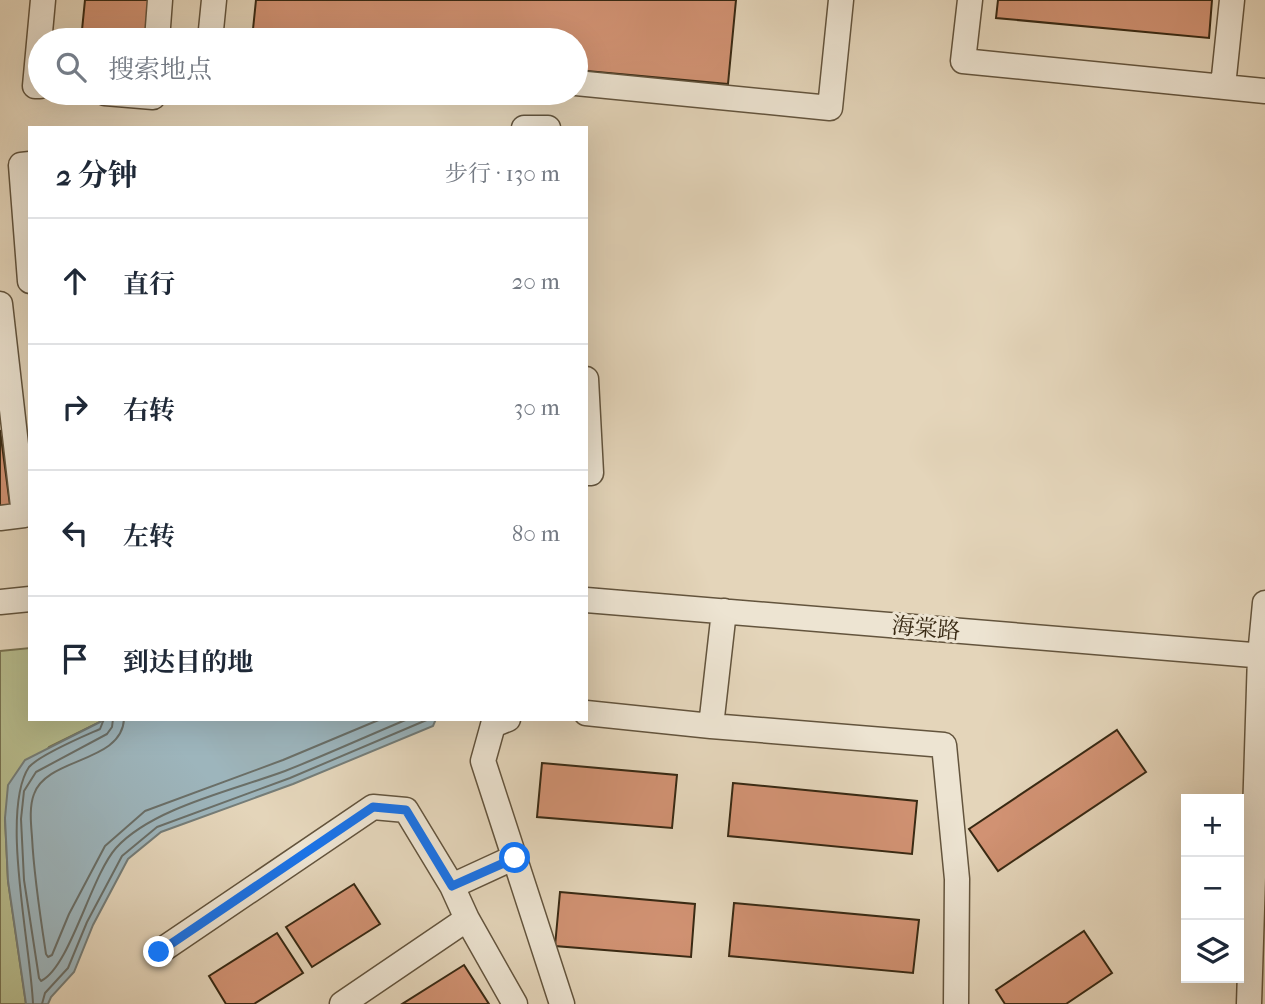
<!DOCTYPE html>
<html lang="zh">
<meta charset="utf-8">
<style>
:root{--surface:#fff;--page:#f6f6f7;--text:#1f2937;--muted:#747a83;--line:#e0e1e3}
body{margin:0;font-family:"IM FELL French Canon","Noto Serif SC",serif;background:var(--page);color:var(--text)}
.controls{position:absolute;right:21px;bottom:21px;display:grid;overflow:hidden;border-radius:0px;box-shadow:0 7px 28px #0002}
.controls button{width:63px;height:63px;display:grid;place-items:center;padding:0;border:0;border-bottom:2px solid var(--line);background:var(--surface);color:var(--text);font:35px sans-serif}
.stop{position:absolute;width:21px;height:21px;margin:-16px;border:5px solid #1a73e8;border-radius:50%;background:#fff}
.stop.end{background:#1a73e8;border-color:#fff;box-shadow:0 2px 7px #0008}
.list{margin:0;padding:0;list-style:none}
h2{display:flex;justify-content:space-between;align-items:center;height:91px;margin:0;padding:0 28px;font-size:30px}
h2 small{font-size:23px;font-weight:400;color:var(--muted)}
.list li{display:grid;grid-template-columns:46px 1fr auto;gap:21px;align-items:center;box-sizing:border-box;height:126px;padding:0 28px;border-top:2px solid var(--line)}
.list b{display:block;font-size:26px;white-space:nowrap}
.list em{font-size:23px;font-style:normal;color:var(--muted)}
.icon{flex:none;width:38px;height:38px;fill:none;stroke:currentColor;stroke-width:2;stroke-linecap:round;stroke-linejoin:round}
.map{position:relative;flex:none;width:1265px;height:1004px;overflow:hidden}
.search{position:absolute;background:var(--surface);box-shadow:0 7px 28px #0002;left:28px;top:28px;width:560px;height:77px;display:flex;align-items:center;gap:18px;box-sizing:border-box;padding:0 24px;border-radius:38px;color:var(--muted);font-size:26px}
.panel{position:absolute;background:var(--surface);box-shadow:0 7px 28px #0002;left:28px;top:126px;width:560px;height:595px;border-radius:0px}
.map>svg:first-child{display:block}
.green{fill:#b7bc8d;stroke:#787250;stroke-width:2}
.water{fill:#9db5bc;stroke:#757d78;stroke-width:2}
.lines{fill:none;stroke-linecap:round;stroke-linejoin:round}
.shore{stroke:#6a6f68;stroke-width:2}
.building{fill:#d19273;stroke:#382913;stroke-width:2}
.minor-casing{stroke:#63543d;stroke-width:27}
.minor{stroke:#ede4d2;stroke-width:24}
.route{stroke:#1a73e8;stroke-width:9}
.labels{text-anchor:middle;stroke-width:6;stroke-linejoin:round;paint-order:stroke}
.street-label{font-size:23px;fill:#382913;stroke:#ede4d2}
</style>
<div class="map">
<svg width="1265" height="1004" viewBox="0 0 1265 1004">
<rect width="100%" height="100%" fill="#e4d5ba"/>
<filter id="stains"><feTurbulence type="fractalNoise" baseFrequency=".00286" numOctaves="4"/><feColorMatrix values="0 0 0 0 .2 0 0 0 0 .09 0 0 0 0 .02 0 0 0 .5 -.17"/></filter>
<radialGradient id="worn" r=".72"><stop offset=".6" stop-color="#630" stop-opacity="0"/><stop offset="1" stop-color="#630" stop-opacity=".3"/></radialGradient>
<!-- green -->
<path class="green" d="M 30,648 L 30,719 L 106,719 L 49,747 L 5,818 L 8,881 L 26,1004 L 0,1004 L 0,651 Z"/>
<!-- water -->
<path class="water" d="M 106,719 L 436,719 L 433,726 L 293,784 L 161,832 L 128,859 L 93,925 L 74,972 L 51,997 L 48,1004 L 26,1004 L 8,881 L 5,818 L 8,785 L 25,760 Z"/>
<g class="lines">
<!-- shore -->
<path class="shore" d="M 113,719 L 112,727 L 107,734 L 36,772 L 24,791 L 21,819 L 24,880 L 39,978 L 41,981 C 70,967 91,876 116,848 C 152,808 234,790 285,771 C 326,755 367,736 408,719
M 124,719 C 122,763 47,757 34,794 C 29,807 31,824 32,837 C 34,877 40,915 46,954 L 48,957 L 52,955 L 69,914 L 105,846 L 145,811 L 283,760 L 381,719
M 33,1004 C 31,948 0,810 29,767 C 41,754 82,737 100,729 L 104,719
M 42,1004 L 45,993 L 68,968 L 87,922 L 122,856 L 157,827 L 290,778 L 429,719"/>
</g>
<!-- building -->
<path class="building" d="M 85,0 L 153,0 L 148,40 L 81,40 Z
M 256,0 L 736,0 L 728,84 L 576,70 L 576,40 L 252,39 Z
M 998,0 L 1212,0 L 1209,38 L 996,18 Z
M 0,430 L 10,505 L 0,506 Z
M 1117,730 L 1146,772 L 998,871 L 969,829 Z
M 542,763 L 677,775 L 672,828 L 537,817 Z
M 733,783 L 917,801 L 912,854 L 728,836 Z
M 354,884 L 380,924 L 312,967 L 286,927 Z
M 560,892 L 695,904 L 691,957 L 555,946 Z
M 734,903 L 919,920 L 913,973 L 729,956 Z
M 1084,931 L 1112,973 L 1066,1004 L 1005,1004 L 996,990 Z
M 277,933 L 303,973 L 254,1004 L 226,1004 L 209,976 Z
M 464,965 L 489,1004 L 402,1004 Z"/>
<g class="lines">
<defs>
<path id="minor" d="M 970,0 L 963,61 L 1265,91
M 157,40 L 160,0
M 210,40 L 214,0
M 576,83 L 830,108 L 841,0
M 40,86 L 35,86 L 43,0
M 1223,86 L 1232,0
M 105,93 L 153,97 L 153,93
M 524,128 L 548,128
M 30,164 L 21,165 L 30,281
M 0,304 L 24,515 L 0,518
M 586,379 L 591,473 L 586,473
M 586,600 L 1265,656
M 0,602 L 30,599
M 586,713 L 711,726 L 724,611
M 508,719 L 493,725 L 483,761 L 562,1004
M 711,726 L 944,745 L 957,879 L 956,1004
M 467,919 L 515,1004
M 159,952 L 373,807 L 406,810 L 452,886
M 342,1004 L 467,919 L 452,886 L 515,857
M 1249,1004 L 1260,656 L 1265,603"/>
</defs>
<!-- minor casing -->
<use href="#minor" class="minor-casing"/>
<!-- minor -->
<use href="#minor" class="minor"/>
</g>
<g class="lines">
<!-- route -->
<path class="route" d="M 159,952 L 373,807 L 406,810 L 452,886 L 515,858"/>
</g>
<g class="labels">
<!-- street labels -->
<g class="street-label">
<text transform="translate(926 628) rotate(5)" y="8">海棠路</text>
</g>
</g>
<rect width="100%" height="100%" filter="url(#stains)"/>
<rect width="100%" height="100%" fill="url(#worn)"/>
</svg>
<div class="controls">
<button>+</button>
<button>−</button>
<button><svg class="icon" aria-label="layers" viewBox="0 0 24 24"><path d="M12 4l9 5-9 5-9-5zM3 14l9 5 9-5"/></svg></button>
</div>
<div class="stop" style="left:515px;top:858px"></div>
<div class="stop end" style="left:159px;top:952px"></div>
<div class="search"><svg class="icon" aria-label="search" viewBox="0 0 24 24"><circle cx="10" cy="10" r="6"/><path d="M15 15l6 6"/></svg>搜索地点</div>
<section class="panel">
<h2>2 分钟<small>步行 · 130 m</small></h2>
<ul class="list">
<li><svg class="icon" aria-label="ahead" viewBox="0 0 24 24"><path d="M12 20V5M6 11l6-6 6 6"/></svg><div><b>直行</b></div><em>20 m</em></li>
<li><svg class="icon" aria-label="right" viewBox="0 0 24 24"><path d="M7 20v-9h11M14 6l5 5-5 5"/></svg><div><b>右转</b></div><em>30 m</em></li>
<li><svg class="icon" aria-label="left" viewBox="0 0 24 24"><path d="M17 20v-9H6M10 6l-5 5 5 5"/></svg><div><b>左转</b></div><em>80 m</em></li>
<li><svg class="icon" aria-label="arrive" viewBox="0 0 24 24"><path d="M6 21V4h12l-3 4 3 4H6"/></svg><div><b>到达目的地</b></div></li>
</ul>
</section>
</div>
